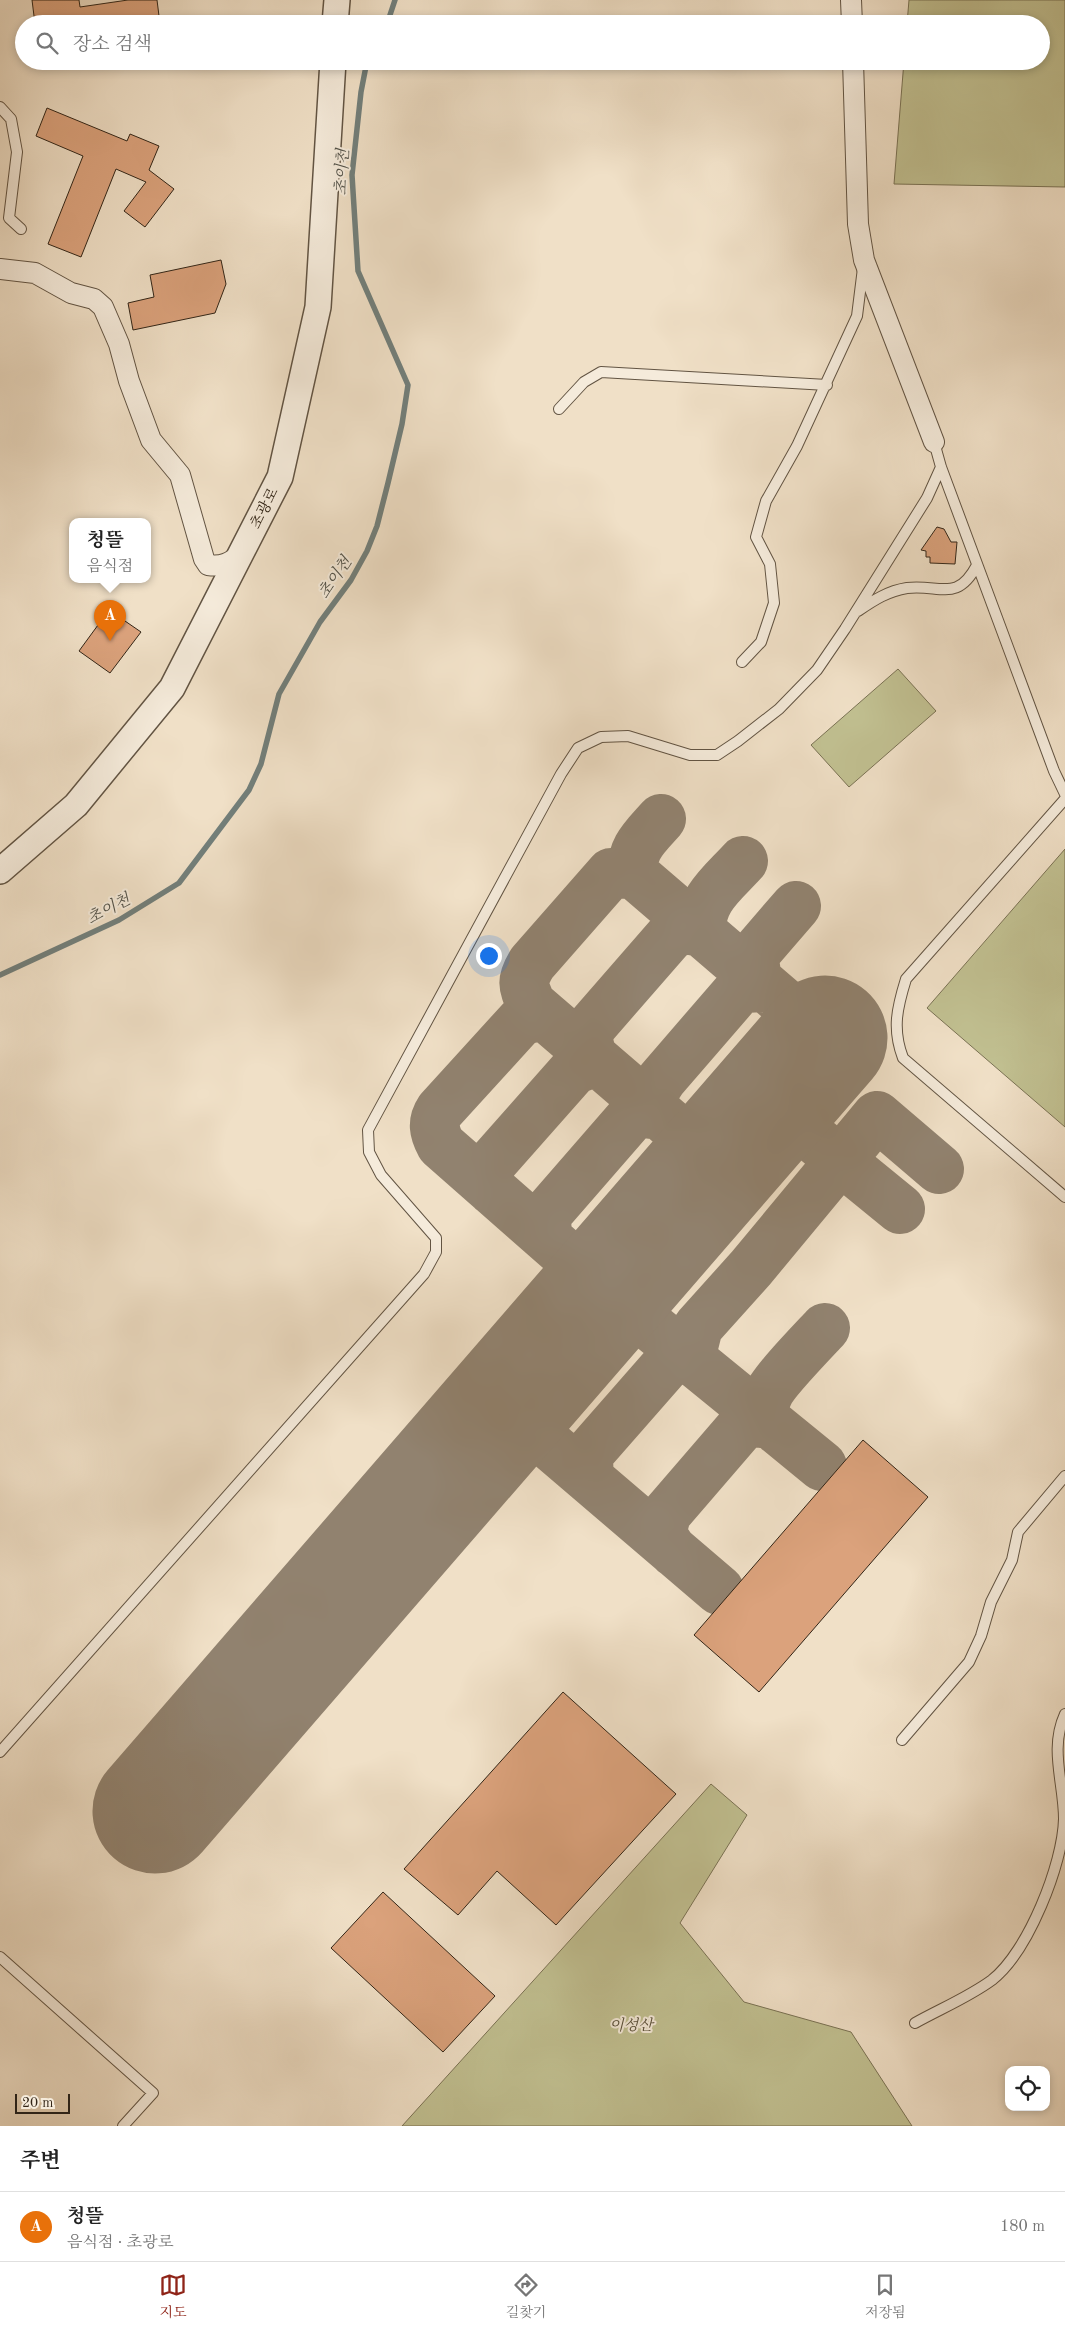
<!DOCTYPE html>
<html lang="ko">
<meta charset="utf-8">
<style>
:root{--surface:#fff;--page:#f6f6f6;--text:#222;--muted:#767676;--line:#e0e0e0;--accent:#8f2418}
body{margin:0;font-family:"Old Standard TT","Noto Serif KR",serif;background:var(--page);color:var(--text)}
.controls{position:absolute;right:15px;bottom:15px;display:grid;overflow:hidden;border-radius:10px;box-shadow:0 2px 8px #0003}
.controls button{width:45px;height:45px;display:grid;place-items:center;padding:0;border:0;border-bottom:1px solid var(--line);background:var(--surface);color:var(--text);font:25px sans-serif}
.scale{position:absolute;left:15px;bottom:12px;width:55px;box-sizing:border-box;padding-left:5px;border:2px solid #322517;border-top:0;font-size:14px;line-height:18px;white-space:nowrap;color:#322517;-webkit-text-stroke:4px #f5ebdb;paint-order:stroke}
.you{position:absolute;left:488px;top:955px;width:18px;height:18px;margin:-12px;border:4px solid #fff;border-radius:50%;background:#1a73e8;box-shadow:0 0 0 8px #1a73e833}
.badge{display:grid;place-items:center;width:32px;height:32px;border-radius:50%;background:var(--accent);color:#fff;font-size:16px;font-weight:700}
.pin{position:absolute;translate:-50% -41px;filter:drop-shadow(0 1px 2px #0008)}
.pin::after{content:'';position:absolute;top:26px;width:18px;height:15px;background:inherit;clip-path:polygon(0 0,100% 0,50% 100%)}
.popup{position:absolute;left:69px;top:518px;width:82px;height:65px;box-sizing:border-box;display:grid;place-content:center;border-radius:10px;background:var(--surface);filter:drop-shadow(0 1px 4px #0005);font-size:16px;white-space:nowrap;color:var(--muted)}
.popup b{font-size:19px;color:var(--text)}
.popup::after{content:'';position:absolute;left:50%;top:100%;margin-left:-10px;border:10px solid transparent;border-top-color:var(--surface)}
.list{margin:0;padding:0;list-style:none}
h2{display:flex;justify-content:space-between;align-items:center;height:65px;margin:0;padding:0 20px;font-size:21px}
h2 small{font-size:16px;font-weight:400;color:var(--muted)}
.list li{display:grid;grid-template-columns:32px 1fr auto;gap:15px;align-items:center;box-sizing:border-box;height:70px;padding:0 20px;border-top:1px solid var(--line)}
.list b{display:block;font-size:19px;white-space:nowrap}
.list p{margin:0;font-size:16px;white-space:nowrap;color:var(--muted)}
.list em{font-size:16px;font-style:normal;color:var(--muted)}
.icon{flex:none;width:28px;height:28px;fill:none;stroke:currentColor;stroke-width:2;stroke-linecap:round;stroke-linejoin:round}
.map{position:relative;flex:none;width:1065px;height:2126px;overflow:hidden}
.search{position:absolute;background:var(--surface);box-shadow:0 2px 8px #0003;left:15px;right:15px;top:15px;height:55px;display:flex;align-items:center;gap:12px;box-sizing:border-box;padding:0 18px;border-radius:28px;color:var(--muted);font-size:19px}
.sheet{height:135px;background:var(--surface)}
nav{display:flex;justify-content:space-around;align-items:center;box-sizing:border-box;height:70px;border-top:1px solid var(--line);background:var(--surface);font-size:14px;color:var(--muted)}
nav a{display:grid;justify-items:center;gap:2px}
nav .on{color:var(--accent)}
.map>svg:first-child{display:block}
.green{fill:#c1c091;stroke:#7a7254}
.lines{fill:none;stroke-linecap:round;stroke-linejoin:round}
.stream{stroke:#727f7b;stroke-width:5.5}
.taxiway{stroke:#91826f;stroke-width:50}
.runway{stroke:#91826f;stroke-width:125}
.building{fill:#dba27c;stroke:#322517}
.service-casing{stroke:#625443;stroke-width:12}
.minor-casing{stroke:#625443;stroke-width:22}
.tertiary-casing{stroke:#625443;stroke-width:28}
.service{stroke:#f5ebdb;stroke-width:10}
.minor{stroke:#f5ebdb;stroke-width:20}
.tertiary{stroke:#f5ebdb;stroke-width:25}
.labels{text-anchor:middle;stroke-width:4;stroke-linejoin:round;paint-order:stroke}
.street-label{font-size:15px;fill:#322517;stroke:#f5ebdb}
.park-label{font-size:15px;font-style:italic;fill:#564c36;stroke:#f5ebdb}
.water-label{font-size:16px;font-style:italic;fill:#525249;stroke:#f5ebdb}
</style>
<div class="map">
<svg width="1065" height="2126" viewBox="0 0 1065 2126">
<rect width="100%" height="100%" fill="#f0e0c7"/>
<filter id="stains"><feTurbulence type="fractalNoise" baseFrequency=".004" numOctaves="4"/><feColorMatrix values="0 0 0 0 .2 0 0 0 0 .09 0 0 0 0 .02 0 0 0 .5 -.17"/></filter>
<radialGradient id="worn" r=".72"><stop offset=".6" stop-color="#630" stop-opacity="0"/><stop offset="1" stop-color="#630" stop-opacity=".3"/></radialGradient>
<!-- green -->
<path class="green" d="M 909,0 L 1065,0 L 1065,187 L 894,184 L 904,61 L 1041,61 L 1041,24 L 907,24 Z
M 898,669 L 936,711 L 849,787 L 811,745 Z
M 1065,849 L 1065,1127 L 927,1008 Z
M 711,1784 L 747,1815 L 680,1923 L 744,2002 L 851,2032 L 912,2126 L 402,2126 Z"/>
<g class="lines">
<!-- stream -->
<path class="stream" d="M 387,24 L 395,0
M 0,975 L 119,920 L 179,883 L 249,790 L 261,764 L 279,694 L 320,622 L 351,580 L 367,551 L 377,526 L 388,483 L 402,424 L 408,385 L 358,271 L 352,175 L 361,92 L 367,61"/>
<!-- taxiway -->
<path class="taxiway" d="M 634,874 C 629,850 646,836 661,819
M 757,980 L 754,960 L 758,950 L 796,906
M 548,1019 L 537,1017 L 522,1020 L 440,1110 C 432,1122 434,1132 441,1145 L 606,1290 L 822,1466
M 592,1057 L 588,1041 L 590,1028 L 671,935 L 684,929 L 701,932 C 700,899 722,884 743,861
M 769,1102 L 900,1209
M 660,1115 C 650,1102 653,1092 662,1079 L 738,991 L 745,988 L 765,987
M 716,1163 L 531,1004 C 523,985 521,981 532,963 L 611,873 L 634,874 L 825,1038
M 492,1190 L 488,1175 L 490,1165 L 574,1070 L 588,1064 L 603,1066
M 547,1238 L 546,1217 L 552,1208 L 632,1116 L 643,1113 L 660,1115
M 696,1364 L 692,1351 L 698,1327 L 751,1268 L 877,1116 L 939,1169
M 505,1407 L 719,1590
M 770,1424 C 765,1415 763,1407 767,1397 C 772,1383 812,1342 825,1328
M 589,1479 L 588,1460 L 591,1451 L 669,1362 L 676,1359 L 690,1359
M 674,1552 C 662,1537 660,1532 667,1513 L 742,1426 L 754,1422 L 770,1424"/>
<!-- runway -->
<path class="runway" d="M 155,1811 L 825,1038"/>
</g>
<!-- building -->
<path class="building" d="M 32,0 L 79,0 L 80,7 L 128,0 L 157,0 L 160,24 L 35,24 Z
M 47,108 L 127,141 L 130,134 L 159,146 L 149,170 L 174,189 L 145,227 L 124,211 L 146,182 L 116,169 L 81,257 L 48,244 L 83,156 L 36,136 Z
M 221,260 L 226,284 L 215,313 L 133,330 L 128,303 L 154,297 L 150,275 Z
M 937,527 L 944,529 L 951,542 L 957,542 L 955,564 L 930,563 L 930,557 L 926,557 L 926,551 L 921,550 Z
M 109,610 L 141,632 L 110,673 L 79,651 Z
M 863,1440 L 928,1497 L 759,1692 L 694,1635 Z
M 563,1692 L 676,1794 L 556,1925 L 497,1871 L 458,1915 L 404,1869 Z
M 383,1892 L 495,1996 L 443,2052 L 331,1948 Z"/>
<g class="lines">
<defs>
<path id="service" d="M 0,107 L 11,119 L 17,152 L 9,218 L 21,229
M 559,409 L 584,382 L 601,372 L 827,385
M 934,442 L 941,467 L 1054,771 L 1065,794
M 858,611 C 874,600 888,591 907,588 C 940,584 957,603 977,565
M 742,662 L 761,642 L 774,603 L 770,564 L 756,537 L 766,501 L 797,446 L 857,316 L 863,268
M 1065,799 L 906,979 C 897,1008 892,1029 903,1058 L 1065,1197
M 902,1740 L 969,1662 L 981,1636 L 991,1602 L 1012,1560 L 1018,1532 L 1065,1476
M 0,1752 L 424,1274 L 436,1252 L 436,1238 L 381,1175 L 369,1152 L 368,1130 L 561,774 L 578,748 L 601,737 L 628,736 L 690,755 L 717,755 L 738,741 L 779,709 L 817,670 L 845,629 L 927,498 L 941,467
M 0,1957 L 153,2093 L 123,2126
M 915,2023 C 940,2009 969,1997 992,1980 C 1028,1952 1063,1864 1064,1819 C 1064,1783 1049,1749 1065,1714"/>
<path id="minor" d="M 851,0 L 852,24
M 853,61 L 858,224 L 864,260 L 934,442
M 0,269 L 35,273 L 71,293 L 94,299 L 103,307 L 119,344 L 129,381 L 151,440 L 180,475 L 204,559 L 208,565 C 222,567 230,563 241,554"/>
<path id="tertiary" d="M 335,24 L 337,0
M 0,871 L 76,805 L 172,688 L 280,477 L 318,307 L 333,61"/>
</defs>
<!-- service casing -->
<use href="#service" class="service-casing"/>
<!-- minor casing -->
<use href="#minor" class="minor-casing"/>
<!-- tertiary casing -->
<use href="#tertiary" class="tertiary-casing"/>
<!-- service -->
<use href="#service" class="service"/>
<!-- minor -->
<use href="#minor" class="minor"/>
<!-- tertiary -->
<use href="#tertiary" class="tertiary"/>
</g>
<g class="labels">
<!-- street labels -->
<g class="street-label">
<text transform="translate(264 508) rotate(-63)" y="5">초광로</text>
</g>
<!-- park labels -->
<g class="park-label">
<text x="631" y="2030">이성산</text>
</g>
<!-- water labels -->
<g class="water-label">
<text transform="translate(341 172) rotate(-87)" y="6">초이천</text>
<text transform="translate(334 577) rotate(-56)" y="6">초이천</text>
<text transform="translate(108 908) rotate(-28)" y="6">초이천</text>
</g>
</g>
<rect width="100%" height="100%" filter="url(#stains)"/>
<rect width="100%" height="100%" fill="url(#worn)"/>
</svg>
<div class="controls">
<button><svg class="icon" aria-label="locate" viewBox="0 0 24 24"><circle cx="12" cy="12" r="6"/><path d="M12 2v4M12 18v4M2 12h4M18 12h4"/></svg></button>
</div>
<div class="scale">20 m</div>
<div class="you"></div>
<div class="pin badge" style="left:110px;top:641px;background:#e8710a">A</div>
<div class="popup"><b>청뜰</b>음식점</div>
<div class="search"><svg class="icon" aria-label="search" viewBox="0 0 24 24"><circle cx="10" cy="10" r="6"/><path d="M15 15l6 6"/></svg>장소 검색</div>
</div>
<section class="sheet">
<h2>주변<small></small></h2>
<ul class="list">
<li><span class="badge" style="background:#e8710a">A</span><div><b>청뜰</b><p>음식점 · 초광로</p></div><em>180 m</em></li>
</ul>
</section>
<nav>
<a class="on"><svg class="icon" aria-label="map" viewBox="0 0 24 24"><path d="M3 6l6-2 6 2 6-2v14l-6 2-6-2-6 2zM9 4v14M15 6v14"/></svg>지도</a>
<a><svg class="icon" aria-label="directions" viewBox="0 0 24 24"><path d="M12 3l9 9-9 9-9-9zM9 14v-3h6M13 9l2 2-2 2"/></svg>길찾기</a>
<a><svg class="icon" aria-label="saved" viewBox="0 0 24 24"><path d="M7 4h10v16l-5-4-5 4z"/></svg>저장됨</a>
</nav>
